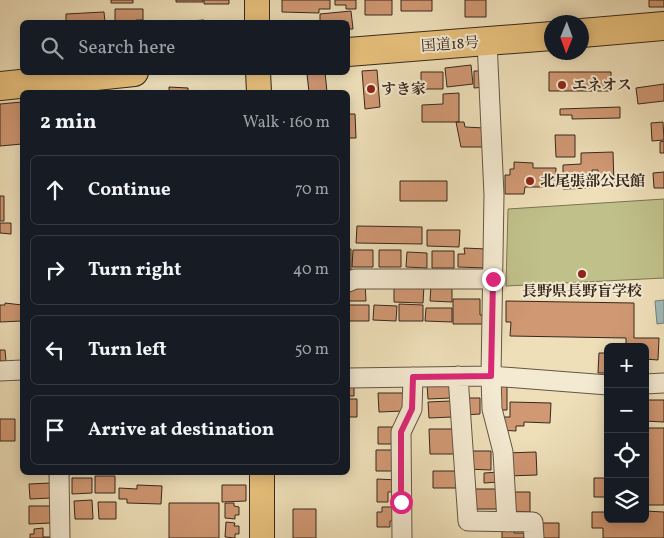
<!DOCTYPE html>
<meta charset="utf-8">
<style>
:root{--surface:#171b24;--page:#20242c;--text:#f1f3f6;--muted:#9ea1a6;--line:#363941}
body{margin:0;font-family:Vollkorn,"Noto Serif JP",serif;background:var(--page);color:var(--text)}
.controls{position:absolute;right:15px;bottom:15px;display:grid;overflow:hidden;border-radius:8px;box-shadow:0 2px 12px #0003}
.controls button{width:45px;height:45px;display:grid;place-items:center;padding:0;border:0;border-bottom:1px solid var(--line);background:var(--surface);color:var(--text);font:25px sans-serif}
.compass{position:absolute;left:544px;top:15px;width:45px;height:45px;border-radius:50%;background:var(--surface);box-shadow:0 2px 12px #0003;rotate:181deg}
.stop{position:absolute;width:15px;height:15px;margin:-11px;border:4px solid #db2777;border-radius:50%;background:#fff}
.stop.end{background:#db2777;border-color:#fff;box-shadow:0 1px 5px #0008}
.list{margin:0;padding:0;list-style:none}
h2{display:flex;justify-content:space-between;align-items:center;height:65px;margin:0;padding:0 20px;font-size:21px}
h2 small{font-size:16px;font-weight:400;color:var(--muted)}
.list li{display:grid;grid-template-columns:32px 1fr auto;gap:15px;align-items:center;box-sizing:border-box;height:70px;margin:0 10px 10px;padding:0 10px;border:1px solid var(--line);border-radius:8px}
.list b{display:block;font-size:19px;white-space:nowrap}
.list em{font-size:16px;font-style:normal;color:var(--muted)}
.icon{flex:none;width:28px;height:28px;fill:none;stroke:currentColor;stroke-width:2;stroke-linecap:round;stroke-linejoin:round}
.map{position:relative;flex:none;width:664px;height:538px;overflow:hidden}
.search{position:absolute;background:var(--surface);box-shadow:0 2px 12px #0003;left:20px;top:20px;width:330px;height:55px;display:flex;align-items:center;gap:12px;box-sizing:border-box;padding:0 18px;border-radius:8px;color:var(--muted);font-size:19px}
.panel{position:absolute;background:var(--surface);box-shadow:0 2px 12px #0003;left:20px;top:90px;width:330px;height:385px;border-radius:8px}
.map>svg:first-child{display:block}
.green{fill:#c0c08a;stroke:#7c7454}
.water{fill:#9fbaba;stroke:#75807b}
.building{fill:#d09873;stroke:#37281d}
.lines{fill:none;stroke-linecap:round;stroke-linejoin:round}
.minor-casing{stroke:#655644;stroke-width:21}
.major-casing{stroke:#37281d;stroke-width:26}
.highway-casing{stroke:#37281d;stroke-width:30}
.minor{stroke:#f4ead2;stroke-width:19}
.major{stroke:#e7c07c;stroke-width:24}
.highway{stroke:#e7c07c;stroke-width:28}
.route{stroke:#db2777;stroke-width:6}
.poi-dot{fill:#8f2418;stroke:#f4ead2;stroke-width:2}
.labels{text-anchor:middle;stroke-width:4;stroke-linejoin:round;paint-order:stroke}
.street-label{font-size:15px;fill:#37281d;stroke:#f4ead2}
.poi-label{font-size:15px;font-weight:bold;fill:#37281d;stroke:#f4ead2;text-anchor:start}
</style>
<div class="map">
<svg width="664" height="538" viewBox="0 0 664 538">
<rect width="100%" height="100%" fill="#eedfb9"/>
<filter id="stains"><feTurbulence type="fractalNoise" baseFrequency=".004" numOctaves="4"/><feColorMatrix values="0 0 0 0 .2 0 0 0 0 .09 0 0 0 0 .02 0 0 0 .5 -.17"/></filter>
<radialGradient id="worn" r=".72"><stop offset=".6" stop-color="#630" stop-opacity="0"/><stop offset="1" stop-color="#630" stop-opacity=".3"/></radialGradient>
<!-- green -->
<path class="green" d="M 664,199 L 664,278 L 506,286 L 508,209 Z"/>
<!-- water -->
<path class="water" d="M 664,300 L 664,323 L 657,324 L 655,301 Z"/>
<!-- building -->
<path class="building" d="M 111,0 L 133,0 L 133,3 L 111,3 Z
M 176,0 L 203,0 L 203,2 L 176,2 Z
M 204,0 L 229,0 L 229,4 L 204,4 Z
M 282,0 L 330,0 L 330,9 L 319,9 L 319,13 L 282,12 Z
M 335,0 L 356,0 L 356,9 L 346,9 L 346,5 L 335,5 Z
M 365,0 L 392,0 L 392,15 L 365,15 Z
M 401,0 L 432,0 L 432,11 L 401,11 Z
M 465,0 L 486,0 L 486,17 L 465,17 Z
M 649,0 L 664,0 L 664,7 L 649,7 Z
M 115,9 L 143,9 L 143,20 L 136,20 L 136,22 L 115,22 Z
M 351,11 L 353,29 L 348,29 L 348,22 L 320,22 L 320,14 Z
M 104,12 L 105,22 L 66,22 L 66,14 Z
M 204,20 L 204,22 L 174,22 Z
M 471,65 L 473,84 L 447,87 L 445,68 Z
M 377,70 L 380,107 L 365,109 L 362,71 Z
M 474,71 L 485,71 L 485,87 L 474,88 Z
M 325,72 L 327,92 L 309,92 L 307,74 Z
M 421,72 L 443,72 L 443,89 L 421,89 Z
M 549,72 L 611,72 L 611,91 L 549,91 Z
M 664,84 L 664,101 L 638,104 L 636,88 Z
M 169,87 L 188,88 L 188,92 L 169,92 Z
M 459,93 L 459,122 L 422,122 L 422,105 L 443,104 L 443,94 Z
M 22,102 L 22,144 L 0,146 L 0,104 Z
M 620,107 L 620,118 L 572,119 L 572,115 L 560,115 L 560,109 Z
M 348,114 L 355,114 L 356,138 L 348,138 Z
M 456,122 L 464,122 L 465,127 L 485,128 L 485,147 L 461,147 Z
M 663,122 L 664,140 L 652,141 L 651,123 Z
M 555,135 L 575,135 L 575,157 L 556,157 Z
M 664,141 L 664,153 L 660,153 L 660,142 Z
M 613,152 L 614,184 L 598,185 L 598,170 L 592,170 L 593,188 L 563,189 L 563,165 L 581,164 L 581,153 Z
M 514,162 L 533,163 L 533,168 L 556,168 L 555,187 L 525,187 L 524,194 L 505,194 L 505,175 L 510,175 L 510,169 L 514,169 Z
M 664,172 L 664,188 L 654,188 L 653,173 Z
M 400,181 L 447,181 L 447,201 L 400,201 Z
M 0,196 L 4,196 L 4,221 L 0,221 Z
M 0,223 L 11,223 L 11,234 L 0,233 Z
M 357,226 L 422,227 L 422,244 L 356,243 Z
M 427,230 L 460,230 L 459,247 L 427,246 Z
M 464,248 L 486,249 L 486,268 L 458,267 L 458,254 L 465,254 Z
M 348,249 L 351,249 L 351,271 L 348,271 Z
M 353,250 L 373,250 L 373,267 L 352,267 Z
M 379,250 L 401,250 L 401,267 L 379,267 Z
M 432,251 L 454,251 L 454,268 L 432,268 Z
M 407,252 L 427,253 L 427,268 L 406,267 Z
M 365,282 L 366,301 L 348,301 L 348,286 Z
M 394,284 L 424,285 L 423,303 L 394,302 Z
M 431,285 L 452,286 L 452,302 L 430,301 Z
M 453,299 L 480,299 L 480,315 L 487,315 L 487,324 L 453,324 Z
M 506,301 L 634,303 L 634,338 L 659,338 L 658,360 L 645,359 L 645,347 L 626,347 L 626,338 L 510,336 L 511,322 L 506,322 Z
M 5,303 L 22,305 L 22,321 L 0,322 L 0,305 L 5,305 Z
M 399,304 L 423,305 L 423,321 L 399,321 Z
M 348,305 L 369,305 L 369,321 L 348,321 Z
M 374,305 L 397,306 L 396,321 L 373,320 Z
M 426,308 L 452,308 L 452,322 L 425,321 Z
M 0,350 L 5,350 L 6,361 L 0,361 Z
M 599,353 L 608,353 L 608,373 L 598,373 Z
M 495,379 L 507,379 L 507,410 L 495,410 Z
M 450,382 L 451,398 L 428,399 L 427,384 Z
M 348,385 L 354,385 L 354,396 L 348,396 Z
M 378,393 L 403,393 L 403,411 L 379,412 Z
M 464,398 L 480,398 L 480,414 L 464,415 Z
M 348,399 L 357,399 L 357,417 L 348,417 Z
M 645,400 L 664,400 L 664,422 L 645,421 Z
M 451,401 L 452,417 L 429,418 L 428,402 Z
M 510,402 L 551,403 L 550,423 L 524,422 L 524,426 L 516,426 L 516,431 L 500,430 L 500,417 L 510,417 Z
M 0,419 L 15,419 L 15,441 L 0,441 Z
M 378,427 L 397,427 L 397,444 L 378,444 Z
M 645,428 L 664,428 L 664,505 L 645,505 Z
M 429,429 L 457,429 L 457,454 L 430,454 Z
M 376,450 L 396,450 L 397,471 L 376,471 Z
M 466,451 L 491,451 L 491,470 L 466,469 Z
M 536,452 L 537,475 L 507,476 L 506,453 Z
M 433,471 L 457,471 L 457,488 L 433,488 Z
M 499,472 L 499,482 L 484,483 L 484,473 Z
M 95,476 L 115,476 L 115,493 L 95,493 Z
M 72,478 L 92,478 L 92,493 L 72,494 Z
M 594,478 L 608,478 L 608,497 L 594,497 Z
M 377,479 L 398,480 L 398,492 L 388,492 L 388,502 L 377,502 Z
M 51,483 L 51,498 L 30,499 L 29,484 Z
M 137,485 L 162,486 L 161,504 L 127,503 L 127,499 L 119,499 L 119,488 L 137,489 Z
M 222,485 L 246,485 L 246,501 L 222,502 Z
M 470,489 L 498,489 L 498,509 L 470,509 Z
M 508,492 L 530,492 L 530,512 L 508,511 Z
M 92,500 L 93,519 L 75,519 L 74,501 Z
M 98,502 L 116,502 L 116,519 L 99,519 Z
M 169,503 L 219,503 L 219,538 L 169,538 Z
M 225,503 L 234,503 L 234,506 L 239,507 L 239,515 L 235,515 L 235,519 L 225,518 Z
M 29,506 L 51,506 L 51,523 L 29,524 Z
M 382,507 L 399,507 L 399,521 L 390,521 L 390,527 L 377,527 L 377,512 L 382,512 Z
M 293,509 L 316,509 L 316,538 L 293,538 Z
M 645,511 L 664,512 L 664,538 L 603,538 L 603,528 L 592,528 L 592,512 L 608,512 L 608,519 L 645,519 Z
M 226,522 L 235,523 L 234,526 L 239,526 L 239,534 L 235,534 L 235,538 L 225,537 Z
M 537,523 L 559,523 L 559,538 L 537,538 Z
M 43,528 L 43,537 L 52,537 L 52,538 L 30,538 L 30,534 L 34,534 L 34,529 Z
M 502,528 L 514,528 L 514,533 L 524,533 L 524,538 L 502,538 Z"/>
<g class="lines">
<defs>
<path id="minor" d="M 487,41 L 494,195 L 491,376 L 492,409 L 503,452 L 507,522
M 348,282 L 355,279 L 493,279
M 0,371 L 22,370
M 458,376 L 468,521 L 533,522 L 534,538
M 348,378 L 491,376 L 608,385
M 645,384 L 664,383
M 59,472 L 60,538
M 402,538 L 401,432 L 412,409 L 413,377"/>
<path id="major" d="M 257,0 L 257,22
M 258,72 L 259,92
M 262,538 L 262,472"/>
<path id="highway" d="M 582,33 L 664,26
M 348,52 L 552,36
M 0,86 L 134,72"/>
</defs>
<!-- minor casing -->
<use href="#minor" class="minor-casing"/>
<!-- major casing -->
<use href="#major" class="major-casing"/>
<!-- highway casing -->
<use href="#highway" class="highway-casing"/>
<!-- minor -->
<use href="#minor" class="minor"/>
<!-- major -->
<use href="#major" class="major"/>
<!-- highway -->
<use href="#highway" class="highway"/>
</g>
<g class="lines">
<!-- route -->
<path class="route" d="M 401,502 L 401,432 L 412,409 L 413,377 L 491,376 L 493,279"/>
</g>
<!-- markers -->
<g class="poi-dot">
<circle cx="562" cy="85" r="5"/>
<circle cx="371" cy="89" r="5"/>
<circle cx="530" cy="181" r="5"/>
<circle cx="582" cy="274" r="5"/>
</g>
<g class="labels">
<!-- street labels -->
<g class="street-label">
<text transform="translate(450 44) rotate(-4)" y="5">国道18号</text>
</g>
<!-- poi labels -->
<g class="poi-label">
<text x="572" y="90">エネオス</text>
<text x="381" y="94">すき家</text>
<text x="540" y="186">北尾張部公民館</text>
<text x="582" y="296" text-anchor="middle">長野県長野盲学校</text>
</g>
</g>
<rect width="100%" height="100%" filter="url(#stains)"/>
<rect width="100%" height="100%" fill="url(#worn)"/>
</svg>
<div class="controls">
<button>+</button>
<button>−</button>
<button><svg class="icon" aria-label="locate" viewBox="0 0 24 24"><circle cx="12" cy="12" r="6"/><path d="M12 2v4M12 18v4M2 12h4M18 12h4"/></svg></button>
<button><svg class="icon" aria-label="layers" viewBox="0 0 24 24"><path d="M12 4l9 5-9 5-9-5zM3 14l9 5 9-5"/></svg></button>
</div>
<svg class="compass" viewBox="-18 -18 36 36"><path d="M0-13l5 13h-10z" fill="#e53935"/><path d="M0 13l5-13h-10z" fill="#9ea1a6"/></svg>
<div class="stop" style="left:401px;top:502px"></div>
<div class="stop end" style="left:493px;top:279px"></div>
<div class="search"><svg class="icon" aria-label="search" viewBox="0 0 24 24"><circle cx="10" cy="10" r="6"/><path d="M15 15l6 6"/></svg>Search here</div>
<section class="panel">
<h2>2 min<small>Walk · 160 m</small></h2>
<ul class="list">
<li><svg class="icon" aria-label="ahead" viewBox="0 0 24 24"><path d="M12 20V5M6 11l6-6 6 6"/></svg><div><b>Continue</b></div><em>70 m</em></li>
<li><svg class="icon" aria-label="right" viewBox="0 0 24 24"><path d="M7 20v-9h11M14 6l5 5-5 5"/></svg><div><b>Turn right</b></div><em>40 m</em></li>
<li><svg class="icon" aria-label="left" viewBox="0 0 24 24"><path d="M17 20v-9H6M10 6l-5 5 5 5"/></svg><div><b>Turn left</b></div><em>50 m</em></li>
<li><svg class="icon" aria-label="arrive" viewBox="0 0 24 24"><path d="M6 21V4h12l-3 4 3 4H6"/></svg><div><b>Arrive at destination</b></div></li>
</ul>
</section>
</div>
